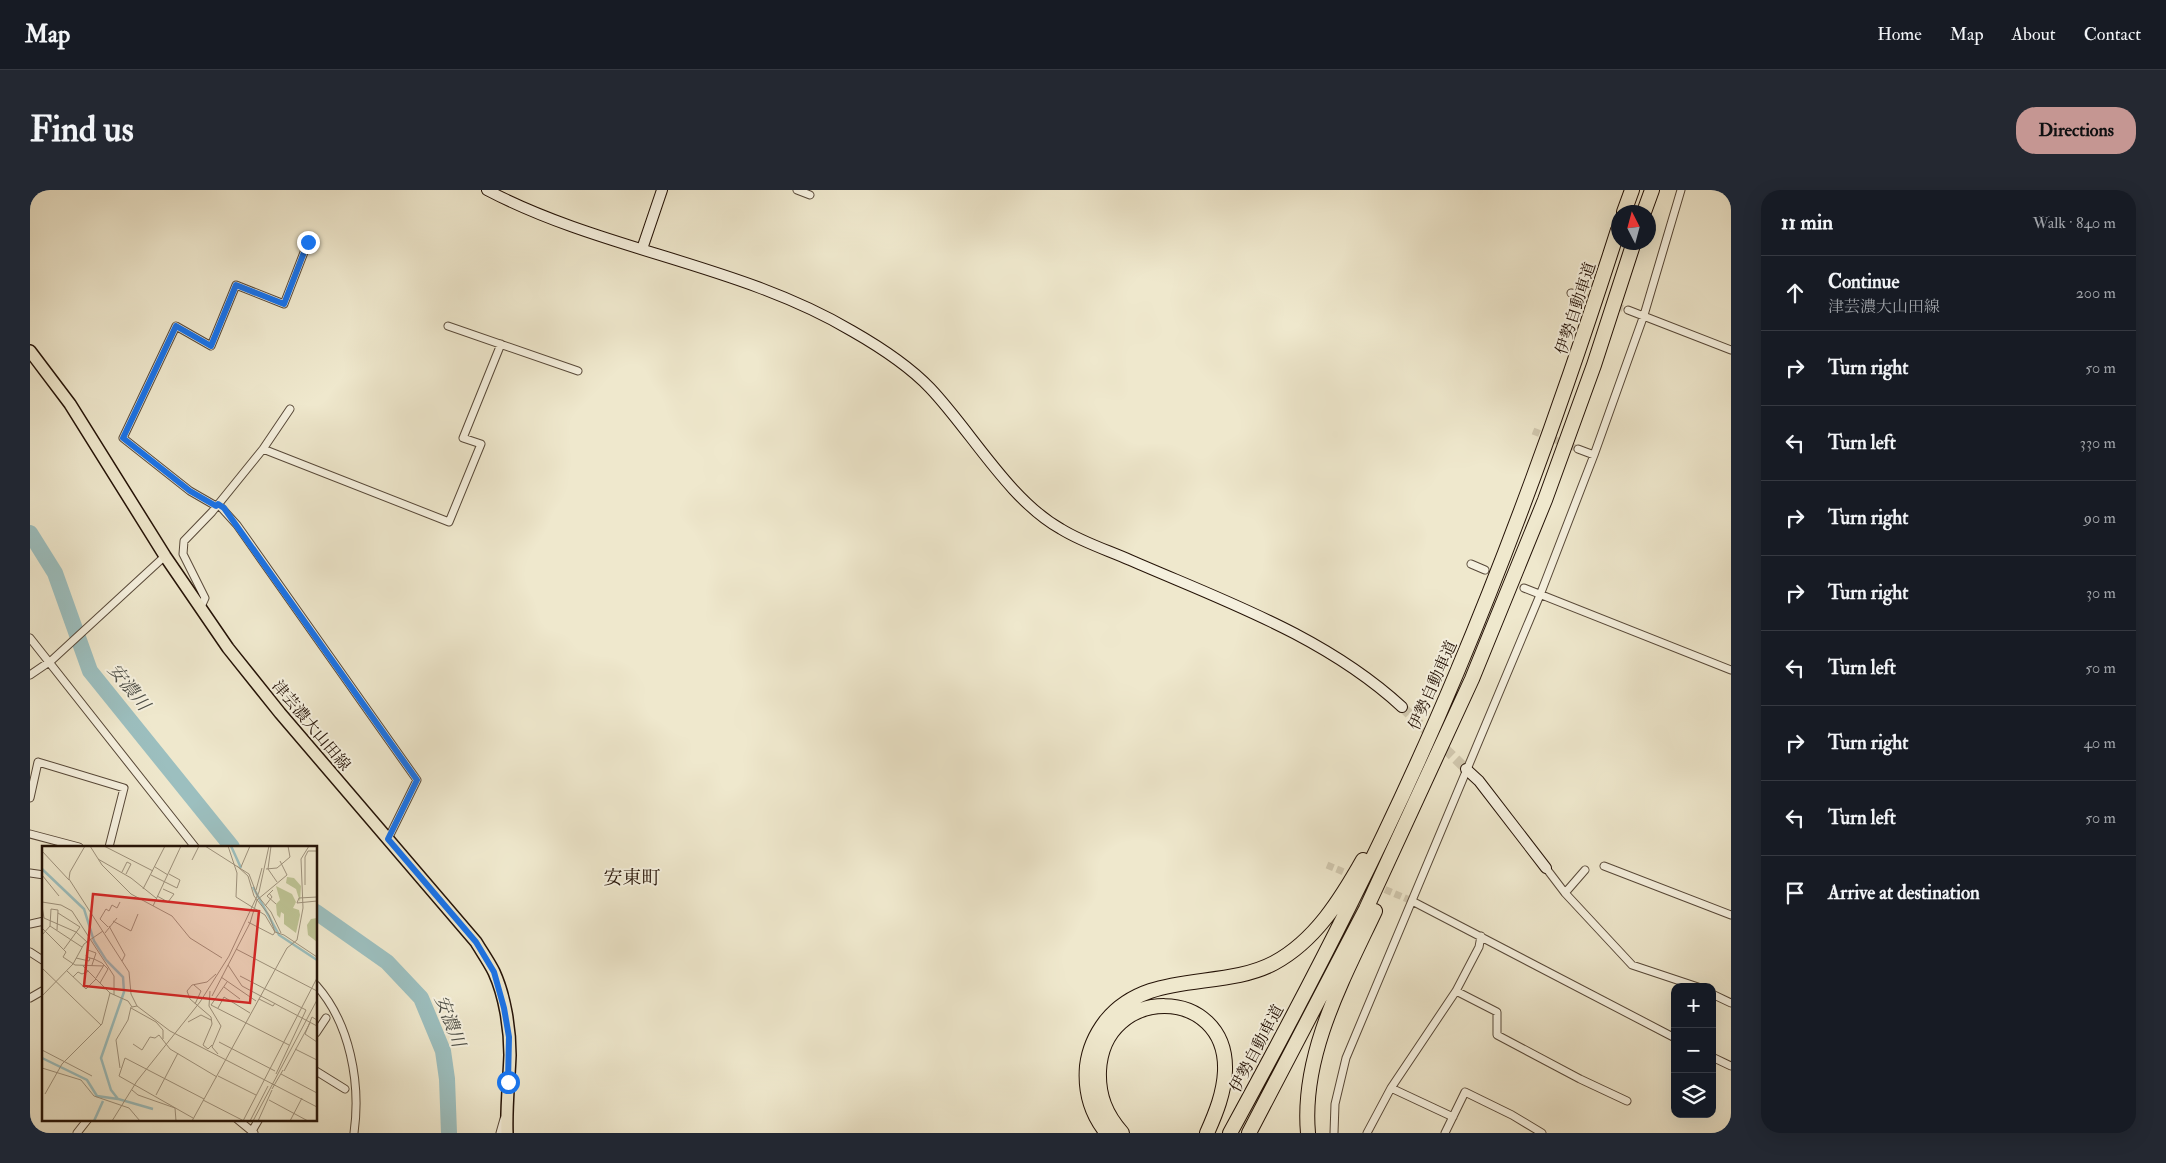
<!DOCTYPE html>
<meta charset="utf-8">
<style>
:root{--surface:#171b24;--page:#242831;--text:#f1f3f6;--muted:#9ea1a6;--line:#363941;--accent:#c59692}
body{margin:0;font-family:"IM FELL Double Pica","Noto Serif JP",serif;background:var(--page);color:var(--text)}
.controls{position:absolute;right:15px;bottom:15px;display:grid;overflow:hidden;border-radius:10px;box-shadow:0 5px 20px #0002}
.controls button{width:45px;height:45px;display:grid;place-items:center;padding:0;border:0;border-bottom:1px solid var(--line);background:var(--surface);color:var(--text);font:25px sans-serif}
.compass{position:absolute;left:1581px;top:15px;width:45px;height:45px;border-radius:50%;background:var(--surface);box-shadow:0 5px 20px #0002;rotate:354deg}
.stop{position:absolute;width:15px;height:15px;margin:-11px;border:4px solid #1a73e8;border-radius:50%;background:#fff}
.stop.end{background:#1a73e8;border-color:#fff;box-shadow:0 1px 5px #0008}
.list{margin:0;padding:0;list-style:none}
h2{display:flex;justify-content:space-between;align-items:center;height:65px;margin:0;padding:0 20px;font-size:21px}
h2 small{font-size:16px;font-weight:400;color:var(--muted)}
.list li{display:grid;grid-template-columns:32px 1fr auto;gap:15px;align-items:center;box-sizing:border-box;height:75px;padding:0 20px;border-top:1px solid var(--line)}
.list b{display:block;font-size:19px;white-space:nowrap}
.list p{margin:0;font-size:16px;white-space:nowrap;color:var(--muted)}
.list em{font-size:16px;font-style:normal;color:var(--muted)}
.icon{flex:none;width:28px;height:28px;fill:none;stroke:currentColor;stroke-width:2;stroke-linecap:round;stroke-linejoin:round}
.map{position:relative;flex:none;width:1701px;height:943px;overflow:hidden;border-radius:20px}
header{display:flex;align-items:center;gap:30px;box-sizing:border-box;height:70px;padding:0 25px;background:var(--surface);border-bottom:1px solid var(--line)}
header strong{font-size:24px}
nav{display:flex;gap:28px;margin-inline-start:auto;font-size:18px}
.intro{display:flex;align-items:center;justify-content:space-between;box-sizing:border-box;height:120px;padding:0 30px}
h1{margin:0;font-size:35px}
.button{padding:12px 22px;border-radius:20px;background:var(--accent);color:#111;font-size:18px;font-weight:700}
main{display:flex;gap:30px;padding:0 30px}
aside{flex:1;background:var(--surface);border-radius:20px;box-shadow:0 5px 20px #0002}
.map>svg:first-child{display:block}
.lines{fill:none;stroke-linecap:round;stroke-linejoin:round}
.river{stroke:#9cbfbf;stroke-width:16}
.street-tunnel{stroke:#d1c8af;stroke-width:7;stroke-dasharray:7 3.5;stroke-linecap:butt}
.secondary-tunnel{stroke:#d1c8af;stroke-width:10;stroke-dasharray:10 5;stroke-linecap:butt}
.street-casing{stroke:#574838;stroke-width:9}
.secondary-casing{stroke:#241206;stroke-width:12}
.primary-casing{stroke:#241206;stroke-width:14}
.highway-casing{stroke:#241206;stroke-width:16}
.street{stroke:#f5f0de;stroke-width:7}
.secondary{stroke:#f5f0de;stroke-width:10}
.primary{stroke:#efe8cd;stroke-width:11}
.highway{stroke:#efe8cd;stroke-width:14}
.route{stroke:#1a73e8;stroke-width:6}
.labels{text-anchor:middle;stroke-width:4;stroke-linejoin:round;paint-order:stroke}
.street-label{font-size:16px;fill:#241206;stroke:#f5f0de}
.water-label{font-size:18px;font-style:italic;fill:#4e4f47;stroke:#f5f0de}
.quarter-label{font-size:19px;fill:#241206;stroke:#f5f0de}
.inset-river{fill:none;stroke:#9cbfbf;stroke-width:2.5}
.inset-road{fill:none;stroke:#9e927d;stroke-width:1}
.view{fill:#d62828;fill-opacity:0.15;stroke:#d62828;stroke-width:2.5}
.inset-edge{fill:none;stroke:#241206;stroke-width:2.5}
</style>
<header>
<strong>Map</strong>
<nav><a>Home</a><a>Map</a><a>About</a><a>Contact</a></nav>
</header>
<div class="intro"><h1>Find us</h1><a class="button">Directions</a></div>
<main>
<div class="map">
<svg width="1701" height="943" viewBox="0 0 1701 943">
<rect width="100%" height="100%" fill="#efe8cd"/>
<filter id="stains"><feTurbulence type="fractalNoise" baseFrequency=".004" numOctaves="4"/><feColorMatrix values="0 0 0 0 .2 0 0 0 0 .09 0 0 0 0 .02 0 0 0 .5 -.17"/></filter>
<radialGradient id="worn" r=".72"><stop offset=".6" stop-color="#630" stop-opacity="0"/><stop offset="1" stop-color="#630" stop-opacity=".3"/></radialGradient>
<g class="lines">
<!-- river -->
<path class="river" d="M 0,343 L 25,383 L 60,481 L 202,657
M 286,722 L 357,772 L 391,808 L 413,861 L 417,889 L 419,943"/>
<!-- street-tunnel -->
<path class="street-tunnel" d="M 1546,104 L 1598,120
M 1503,241 L 1548,259
M 1297,675 L 1382,711"/>
<!-- secondary-tunnel -->
<path class="secondary-tunnel" d="M 1372,517 L 1436,579"/>
<defs>
<path id="street" d="M 767,0 L 780,5
M 1541,103 L 1546,104
M 1598,120 L 1701,160
M 418,136 L 548,181
M 233,259 L 419,332 L 451,254 L 433,248 L 471,154
M 1548,259 L 1564,265
M 188,314 L 207,335 L 387,590 L 358,649
M 186,316 L 160,301 L 93,248 L 146,136 L 181,156 L 206,95 L 254,114 L 278,52
M 1441,374 L 1455,380
M 1494,398 L 1701,480
M 170,419 L 175,408 L 153,364 L 154,351 L 182,322 L 233,259 L 260,219
M 0,448 L 165,657
M 0,485 L 22,470 L 135,366
M 0,608 L 8,572 L 94,598 L 79,657
M 0,644 L 49,657
M 1574,676 L 1701,725
M 1516,678 L 1535,703 L 1602,775 L 1668,797
M 0,683 L 14,685
M 1535,703 L 1555,680
M 1382,711 L 1645,848
M 0,734 L 14,731
M 0,762 L 14,771
M 286,795 C 320,833 331,893 324,943
M 1426,801 L 1467,822 L 1467,845 L 1550,889 L 1597,911
M 1682,804 L 1701,813
M 0,808 L 14,800
M 286,843 L 296,828
M 1682,867 L 1701,876
M 286,881 L 315,899
M 1361,898 L 1423,927
M 207,929 L 224,943
M 222,941 L 229,929
M 47,943 L 58,929
M 470,943 L 474,929
M 1304,943 L 1305,914 L 1316,868 L 1510,405 L 1564,265 L 1614,125 L 1651,0
M 1337,943 L 1361,898 L 1426,801 L 1449,757 L 1451,746
M 1415,943 L 1435,902 L 1482,925 L 1512,943"/>
<path id="secondary" d="M 457,0 C 573,61 709,74 822,141 C 850,157 878,175 900,198 C 941,241 979,310 1031,339 C 1052,352 1077,360 1100,370 C 1194,411 1295,446 1372,517
M 612,59 L 632,0
M 1436,579 L 1449,591 L 1516,678"/>
<path id="primary" d="M 0,161 L 40,214 L 135,366 L 198,458 L 250,523 L 446,752 C 452,762 459,772 464,782 C 475,806 480,839 480,865 C 479,892 476,917 477,943"/>
<path id="highway" d="M 1594,22 L 1602,0
M 1614,22 L 1622,0
M 1077,943 C 1061,924 1055,900 1057,876 C 1059,859 1066,844 1076,831 C 1118,779 1191,801 1244,773 C 1285,751 1311,709 1333,670
M 1092,943 C 1076,925 1068,906 1069,881 C 1073,794 1198,795 1195,881 C 1194,903 1186,923 1177,943
M 1200,943 C 1282,793 1361,640 1427,482 C 1488,337 1540,190 1588,40
M 1219,943 L 1336,719 L 1442,489 L 1515,310 L 1564,175 L 1604,52
M 1278,943 C 1271,865 1313,789 1345,721"/>
</defs>
<!-- street casing -->
<use href="#street" class="street-casing"/>
<!-- secondary casing -->
<use href="#secondary" class="secondary-casing"/>
<!-- primary casing -->
<use href="#primary" class="primary-casing"/>
<!-- highway casing -->
<use href="#highway" class="highway-casing"/>
<!-- street -->
<use href="#street" class="street"/>
<!-- secondary -->
<use href="#secondary" class="secondary"/>
<!-- primary -->
<use href="#primary" class="primary"/>
<!-- highway -->
<use href="#highway" class="highway"/>
</g>
<g class="lines">
<!-- route -->
<path class="route" d="M 278,52 L 254,114 L 206,95 L 181,156 L 146,136 L 93,248 L 160,301 L 186,316 L 188,314 L 194,318 L 387,590 L 358,649 L 446,752 L 464,782 L 474,818 L 479,847 L 478,892"/>
</g>
<g class="labels">
<!-- street labels -->
<g class="street-label">
<text transform="translate(1545 118) rotate(-72)" y="6">伊勢自動車道</text>
<text transform="translate(1402 495) rotate(-66)" y="6">伊勢自動車道</text>
<text transform="translate(282 535) rotate(50)" y="6">津芸濃大山田線</text>
<text transform="translate(1226 858) rotate(-62)" y="6">伊勢自動車道</text>
</g>
<!-- water labels -->
<g class="water-label">
<text transform="translate(99 497) rotate(51)" y="6">安濃川</text>
<text transform="translate(420 831) rotate(69)" y="6">安濃川</text>
</g>
<!-- quarter labels -->
<g class="quarter-label">
<text x="602" y="694">安東町</text>
</g>
</g>
<!-- overview -->
<g transform="translate(12 656)">
<rect width="275" height="275" fill="#efe8cd"/>
<path d="M 245,31 L 252,32 L 259,40 L 258,56 L 254,43 L 244,37 ZM 234,40 L 250,48 L 254,56 L 251,62 L 257,64 L 258,69 L 254,87 L 242,78 L 242,68 L 239,66 L 238,72 L 235,69 L 234,58 L 238,54 ZM 275,72 L 275,96 L 266,89 L 265,79 L 269,73 Z" fill="#bec495"/>
<path class="inset-river" d="M 189,0 L 199,22M 0,23 L 42,63 L 52,95 L 64,114 L 81,131 L 82,146 L 59,212 L 69,244 L 76,253 L 111,263M 211,41 L 237,89 L 275,114M 0,212 L 45,234 L 55,250 L 76,253M 52,275 L 61,255"/>
<path class="inset-road" d="M 43,0 L 28,26 L 27,33 L 87,126 L 89,148 L 95,160 L 128,185 L 275,261M 48,0 L 60,19 L 89,48 L 130,70 L 148,92 L 180,112M 62,0 L 111,25M 163,0 L 207,28 L 215,49 L 229,66 L 239,87M 186,0 L 195,27 L 194,51 L 223,69 L 233,86M 229,0 L 226,23 L 235,36M 0,5 L 27,34M 56,13 L 89,32 L 114,52M 150,14 L 157,0M 195,20 L 206,30 L 212,50 L 227,69 L 233,86M 113,21 L 126,29M 199,21 L 208,0M 224,23 L 235,22 L 248,11 L 246,0M 80,26 L 85,16 L 89,18 L 84,28M 0,29 L 17,50M 109,29 L 123,36M 123,36 L 135,42 L 138,34 L 127,28M 263,39 L 263,11 L 266,5 L 275,5M 101,43 L 123,0M 214,44 L 220,22M 231,44 L 225,50 L 234,58M 115,50 L 126,56 L 132,48 L 121,43M 275,51 L 257,52 L 255,57 L 275,55M 0,56 L 19,59 L 30,65 L 72,130 L 72,149M 0,60 L 2,72 L 34,86 L 45,96M 111,60 L 139,0M 223,60 L 230,51 L 227,47M 16,67 L 38,81 L 22,103M 71,75 L 89,85 L 96,68M 206,76 L 231,89 L 233,86 L 242,89 L 275,111M 8,80 L 40,101M 67,80 L 83,109 L 80,115M 66,81 L 58,73 L 64,63 L 67,65 L 70,59 L 75,62 L 78,56M 0,82 L 24,106 L 21,111 L 33,119 L 61,120M 63,87 L 75,72M 0,89 L 8,80 L 9,63 L 16,64 L 15,84M 194,103 L 275,145M 34,112 L 47,115 L 48,112M 186,119 L 200,140 L 275,180M 41,120 L 68,147 L 86,155 L 90,161 L 95,160M 50,120 L 50,119 L 54,107 L 46,104 L 44,110 L 48,112 L 52,113 L 60,117 L 66,123 L 58,137M 0,122 L 59,179M 25,125 L 44,143 L 54,133M 198,130 L 264,164 L 234,228M 31,131 L 36,126 L 40,128 L 47,125M 179,131 L 214,155M 54,132 L 62,119M 152,139 L 159,145 L 153,158M 182,141 L 198,153M 168,145 L 167,160 L 179,180 L 170,201 L 176,208M 0,150 L 31,118 L 42,98 L 61,85M 170,150 L 208,77 L 215,54 L 245,29 L 238,15M 217,153 L 231,160 L 233,157M 169,159 L 247,199M 169,159 L 185,136M 89,162 L 114,176 L 121,184 L 121,193M 176,162 L 182,151 L 208,167M 275,174 L 270,171 L 263,188 L 275,196M 146,176 L 159,169 L 169,174M 177,196 L 233,225M 91,198 L 100,204 L 108,191 L 113,192 L 117,189 L 128,203 L 175,231M 170,199 L 166,203 L 161,199 L 170,178 L 169,171 L 148,153 L 145,145 L 150,139 L 165,136 L 174,128M 253,203 L 275,214M 0,204 L 50,230M 0,222 L 39,234 L 52,250 L 87,262 L 98,275M 78,222 L 74,194 L 86,174 L 89,161M 242,225 L 268,177M 239,228 L 275,247M 176,230 L 214,249M 230,243 L 241,224M 90,244 L 96,249 L 133,262 L 134,275M 3,248 L 20,218 L 60,178 L 68,147M 114,249 L 136,207M 161,254 L 202,275M 227,254 L 266,275M 151,272 L 77,230 L 83,212 L 162,253M 70,275 L 95,235 L 158,156 L 187,110 L 217,46 L 227,0M 150,275 L 245,102 L 255,94 L 261,62 L 259,13 L 267,0M 201,275 L 275,132M 208,275 L 226,240M 211,275 L 275,154M 216,275 L 230,244M 248,275 L 260,252"/>
<path class="view" d="M 51,48 L 217,65 L 208,157 L 42,140 Z"/>
<rect width="275" height="275" class="inset-edge"/>
</g>
<rect width="100%" height="100%" filter="url(#stains)"/>
<rect width="100%" height="100%" fill="url(#worn)"/>
</svg>
<div class="controls">
<button>+</button>
<button>−</button>
<button><svg class="icon" aria-label="layers" viewBox="0 0 24 24"><path d="M12 4l9 5-9 5-9-5zM3 14l9 5 9-5"/></svg></button>
</div>
<svg class="compass" viewBox="-18 -18 36 36"><path d="M0-13l5 13h-10z" fill="#e53935"/><path d="M0 13l5-13h-10z" fill="#9ea1a6"/></svg>
<div class="stop" style="left:478px;top:892px"></div>
<div class="stop end" style="left:278px;top:52px"></div>
</div>
<aside>
<h2>11 min<small>Walk · 840 m</small></h2>
<ul class="list">
<li><svg class="icon" aria-label="ahead" viewBox="0 0 24 24"><path d="M12 20V5M6 11l6-6 6 6"/></svg><div><b>Continue</b><p>津芸濃大山田線</p></div><em>200 m</em></li>
<li><svg class="icon" aria-label="right" viewBox="0 0 24 24"><path d="M7 20v-9h11M14 6l5 5-5 5"/></svg><div><b>Turn right</b></div><em>50 m</em></li>
<li><svg class="icon" aria-label="left" viewBox="0 0 24 24"><path d="M17 20v-9H6M10 6l-5 5 5 5"/></svg><div><b>Turn left</b></div><em>330 m</em></li>
<li><svg class="icon" aria-label="right" viewBox="0 0 24 24"><path d="M7 20v-9h11M14 6l5 5-5 5"/></svg><div><b>Turn right</b></div><em>90 m</em></li>
<li><svg class="icon" aria-label="right" viewBox="0 0 24 24"><path d="M7 20v-9h11M14 6l5 5-5 5"/></svg><div><b>Turn right</b></div><em>30 m</em></li>
<li><svg class="icon" aria-label="left" viewBox="0 0 24 24"><path d="M17 20v-9H6M10 6l-5 5 5 5"/></svg><div><b>Turn left</b></div><em>50 m</em></li>
<li><svg class="icon" aria-label="right" viewBox="0 0 24 24"><path d="M7 20v-9h11M14 6l5 5-5 5"/></svg><div><b>Turn right</b></div><em>40 m</em></li>
<li><svg class="icon" aria-label="left" viewBox="0 0 24 24"><path d="M17 20v-9H6M10 6l-5 5 5 5"/></svg><div><b>Turn left</b></div><em>50 m</em></li>
<li><svg class="icon" aria-label="arrive" viewBox="0 0 24 24"><path d="M6 21V4h12l-3 4 3 4H6"/></svg><div><b>Arrive at destination</b></div></li>
</ul>
</aside>
</main>
